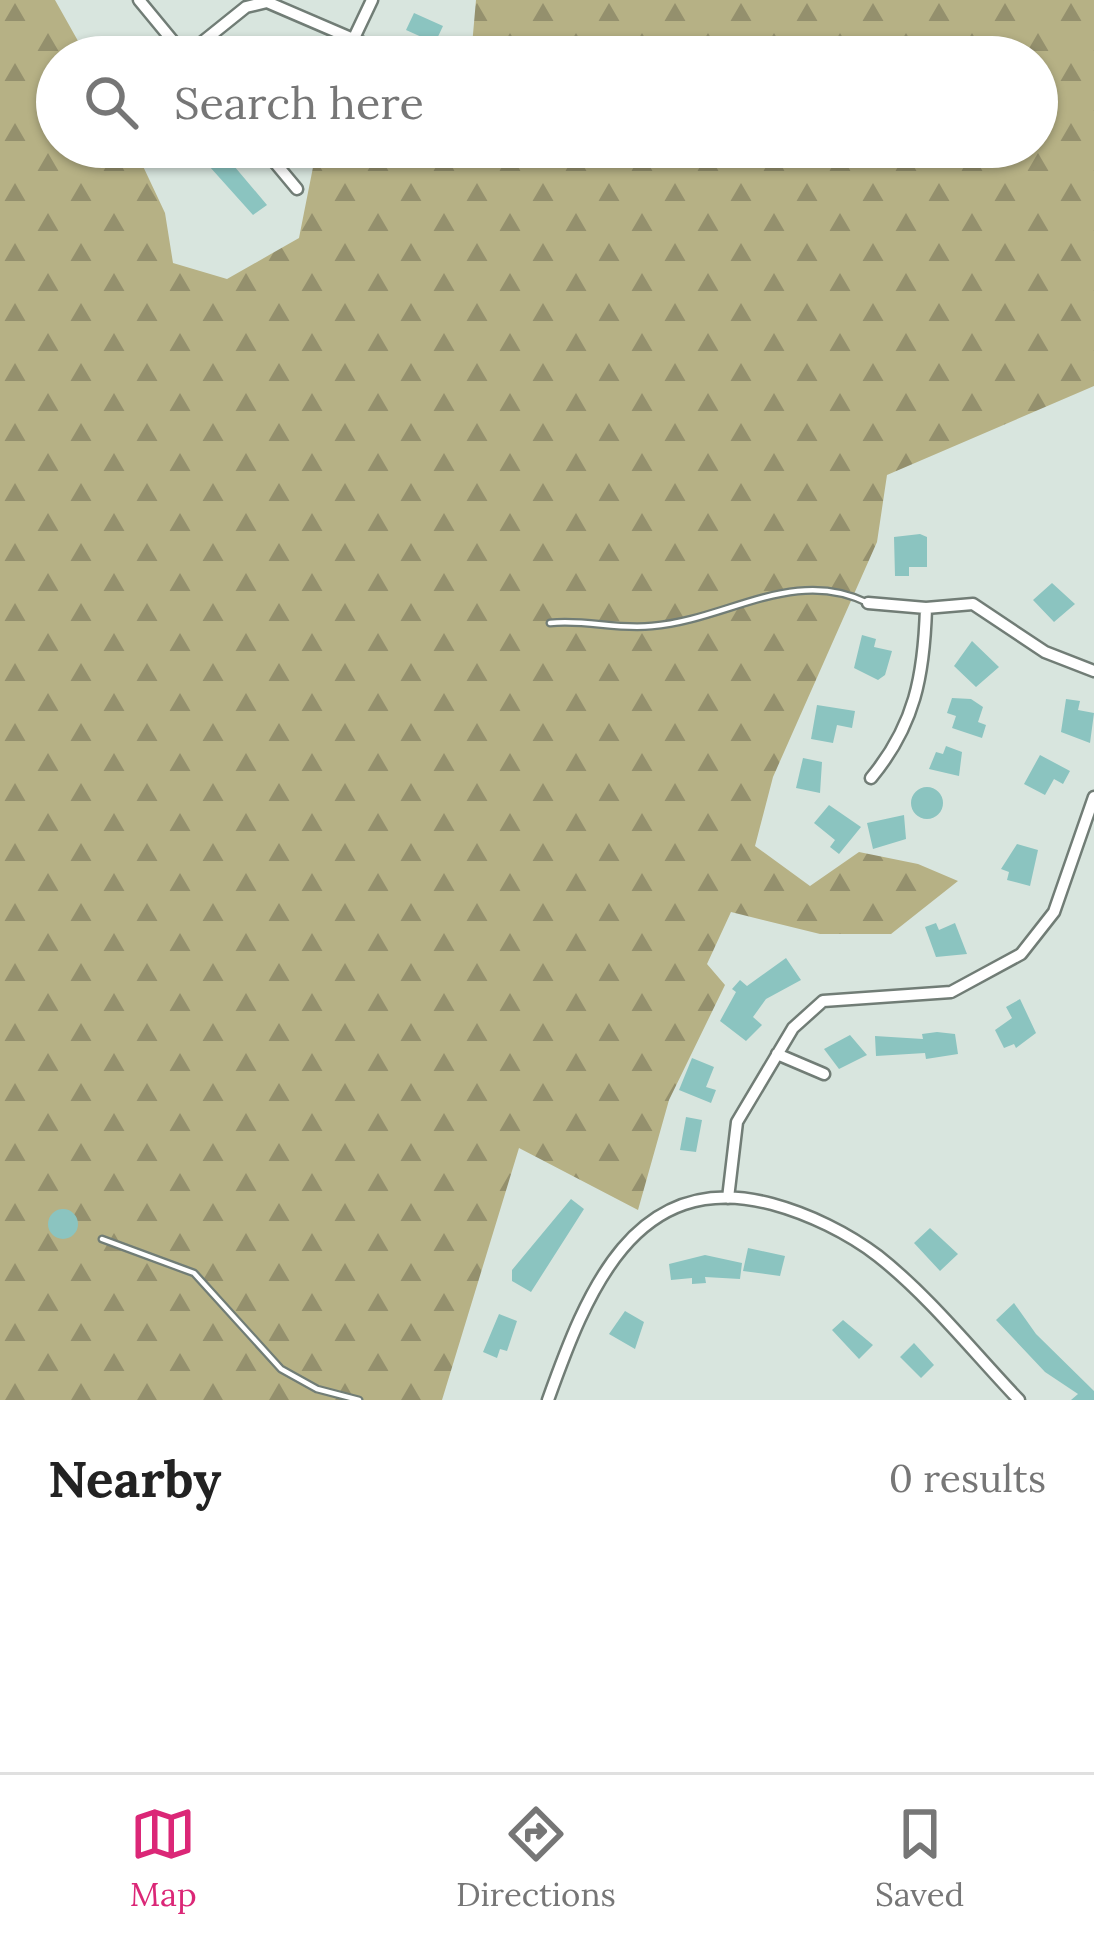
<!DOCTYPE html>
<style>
:root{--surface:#fff;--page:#f2f2f2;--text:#222;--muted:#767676;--line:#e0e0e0;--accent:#db2777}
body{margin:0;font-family:Lora,serif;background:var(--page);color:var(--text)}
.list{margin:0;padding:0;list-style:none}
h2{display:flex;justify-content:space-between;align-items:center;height:156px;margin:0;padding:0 48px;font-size:51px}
h2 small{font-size:39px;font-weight:400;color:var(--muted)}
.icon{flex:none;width:66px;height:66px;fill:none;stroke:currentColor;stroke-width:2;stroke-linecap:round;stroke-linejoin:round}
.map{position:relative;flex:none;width:1094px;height:1400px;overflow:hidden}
.search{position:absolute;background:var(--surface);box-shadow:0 3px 9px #0004;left:36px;right:36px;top:36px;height:132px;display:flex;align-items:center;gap:30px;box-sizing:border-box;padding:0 42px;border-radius:66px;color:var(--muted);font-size:45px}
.sheet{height:372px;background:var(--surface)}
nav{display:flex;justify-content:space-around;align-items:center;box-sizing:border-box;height:168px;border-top:3px solid var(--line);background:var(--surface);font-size:33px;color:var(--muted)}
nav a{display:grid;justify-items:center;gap:6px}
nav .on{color:var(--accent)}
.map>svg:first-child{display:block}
.forest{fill:url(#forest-firs)}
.building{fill:#8bc4c0}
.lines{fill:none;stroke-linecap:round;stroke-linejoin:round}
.lane-casing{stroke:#717d76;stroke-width:9}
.street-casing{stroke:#717d76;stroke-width:15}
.lane{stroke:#fff;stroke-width:4.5}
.street{stroke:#fff;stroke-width:10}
</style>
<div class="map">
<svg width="1094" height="1400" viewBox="0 0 1094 1400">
<defs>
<pattern id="forest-firs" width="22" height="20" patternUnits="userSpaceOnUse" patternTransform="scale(3)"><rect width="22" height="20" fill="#b6b185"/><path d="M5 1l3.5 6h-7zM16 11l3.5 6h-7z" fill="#94906d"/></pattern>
</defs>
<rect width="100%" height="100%" fill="#d8e5de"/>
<!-- forest -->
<path class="forest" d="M 0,0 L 55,0 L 87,57 L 57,57 L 57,147 L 134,147 L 165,213 L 173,263 L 227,279 L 299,238 L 317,147 L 1037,147 L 1037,57 L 471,57 L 476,0 L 1094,0 L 1094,386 L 887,475 L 877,542 L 773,777 L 755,846 L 810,886 L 859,852 L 918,864 L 958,881 L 891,934 L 820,934 L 731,912 L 707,964 L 725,985 L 669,1100 L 638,1210 L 519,1148 L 442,1400 L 0,1400 Z"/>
<!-- building -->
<path class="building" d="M 414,13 L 443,26 L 435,43 L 406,30 Z
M 192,147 L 218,147 L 267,205 L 253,215 Z
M 920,534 L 927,537 L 927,567 L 909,567 L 909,576 L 895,576 L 894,537 Z
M 1052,583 L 1075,604 L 1054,622 L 1033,600 Z
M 862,635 L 876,639 L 874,647 L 892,651 L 885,675 L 878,680 L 854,668 Z
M 972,641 L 999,667 L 976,687 L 954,666 Z
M 952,698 L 971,699 L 983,707 L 978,722 L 986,725 L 982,738 L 952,728 L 956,716 L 947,713 Z
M 1066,699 L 1080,701 L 1078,710 L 1094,713 L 1090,743 L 1061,732 Z
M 817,705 L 855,711 L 852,728 L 837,725 L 833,743 L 811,739 Z
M 946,746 L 962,752 L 959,776 L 929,769 L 936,752 L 943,754 Z
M 1040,755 L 1070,771 L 1063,784 L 1054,779 L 1045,795 L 1024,784 Z
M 803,758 L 822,762 L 820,793 L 796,788 Z
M911 803a16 16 0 1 1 32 0a16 16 0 1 1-32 0Z
M 829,805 L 861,827 L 839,854 L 830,847 L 835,840 L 814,823 Z
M 904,815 L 906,839 L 873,849 L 867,823 Z
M 1017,844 L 1038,850 L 1030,886 L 1007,880 L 1009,872 L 1001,869 Z
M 936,923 L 939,930 L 955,923 L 967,954 L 936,957 L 925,927 Z
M 786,958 L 801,980 L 766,999 L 753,1017 L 762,1025 L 746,1041 L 720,1021 L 736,992 L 732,989 L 740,980 L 747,986 Z
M 1020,999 L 1036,1033 L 1016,1048 L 1014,1044 L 1004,1048 L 995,1030 L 1012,1018 L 1006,1007 Z
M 937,1032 L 955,1034 L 958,1054 L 926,1059 L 925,1053 L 876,1056 L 875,1036 L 923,1039 L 922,1034 Z
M 850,1035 L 867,1055 L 839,1069 L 824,1049 Z
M 692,1058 L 714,1067 L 706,1087 L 716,1090 L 711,1103 L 679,1090 Z
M 686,1117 L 702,1120 L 696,1152 L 680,1150 Z
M 571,1199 L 584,1209 L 531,1292 L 512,1281 L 512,1270 Z
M48 1224a15 15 0 1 1 30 0a15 15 0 1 1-30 0Z
M 930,1228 L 958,1254 L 940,1271 L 914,1243 Z
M 748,1248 L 785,1256 L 780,1276 L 743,1271 Z
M 705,1255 L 742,1263 L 740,1279 L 705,1277 L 706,1283 L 692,1284 L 692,1278 L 671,1280 L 669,1264 Z
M 1014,1303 L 1036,1334 L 1094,1391 L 1094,1400 L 1071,1400 L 1078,1394 L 1045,1372 L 996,1320 Z
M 625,1311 L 644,1322 L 635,1349 L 609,1334 Z
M 499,1314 L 517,1321 L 507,1351 L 500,1349 L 497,1358 L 483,1352 Z
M 843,1320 L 873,1345 L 859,1359 L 832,1330 Z
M 914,1343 L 934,1365 L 921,1378 L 900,1357 Z"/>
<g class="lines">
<defs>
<path id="lane" d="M 550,623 C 585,619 617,630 652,626 C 727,620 794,566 868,603
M 102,1239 L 194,1273 L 281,1369 L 317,1389 L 359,1400"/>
<path id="street" d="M 139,0 L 186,57
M 354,38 L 372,0
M 185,56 L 246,7 L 267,2 L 395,57
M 262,147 L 297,189
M 868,603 L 926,608 L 973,604 L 1045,652 L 1094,671
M 871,778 C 915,725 924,675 926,608
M 777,1054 L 824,1074
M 728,1198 L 737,1122 L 793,1028 L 823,1001 L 951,992 L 1021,954 L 1054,912 L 1094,797
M 548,1400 C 586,1294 634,1167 772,1204 C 809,1214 848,1233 878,1256 C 930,1297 974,1353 1019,1400"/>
</defs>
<!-- lane casing -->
<use href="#lane" class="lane-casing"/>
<!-- street casing -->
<use href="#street" class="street-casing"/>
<!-- lane -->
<use href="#lane" class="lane"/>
<!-- street -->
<use href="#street" class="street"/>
</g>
</svg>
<div class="search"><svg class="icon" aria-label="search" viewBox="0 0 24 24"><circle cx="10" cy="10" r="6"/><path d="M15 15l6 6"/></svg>Search here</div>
</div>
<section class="sheet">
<h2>Nearby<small>0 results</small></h2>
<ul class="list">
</ul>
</section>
<nav>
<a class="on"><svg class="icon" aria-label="map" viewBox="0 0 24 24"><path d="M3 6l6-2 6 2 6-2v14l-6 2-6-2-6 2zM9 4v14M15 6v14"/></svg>Map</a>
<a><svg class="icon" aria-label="directions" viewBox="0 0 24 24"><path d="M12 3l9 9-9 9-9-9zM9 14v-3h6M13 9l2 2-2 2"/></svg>Directions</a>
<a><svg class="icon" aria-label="saved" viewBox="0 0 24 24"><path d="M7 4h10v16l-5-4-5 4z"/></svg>Saved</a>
</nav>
